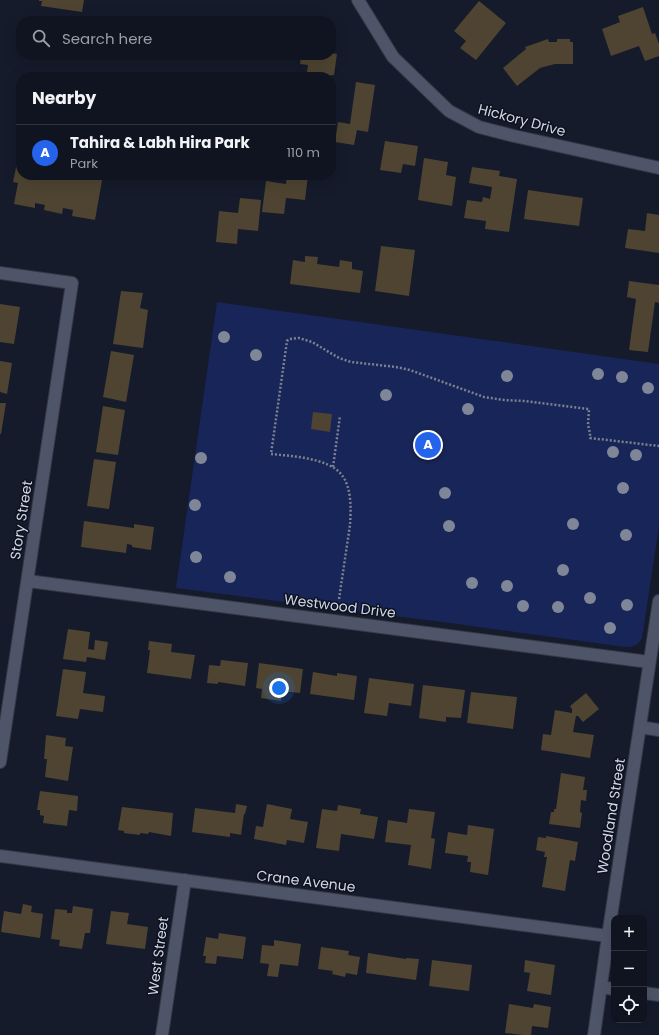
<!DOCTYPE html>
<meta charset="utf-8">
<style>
:root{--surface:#101420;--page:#191d29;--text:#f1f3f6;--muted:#9c9ea5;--line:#30333e;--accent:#2563eb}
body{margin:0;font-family:Poppins,sans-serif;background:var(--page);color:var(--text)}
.controls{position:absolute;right:12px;bottom:12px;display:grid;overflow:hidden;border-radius:8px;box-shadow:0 4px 16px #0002}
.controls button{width:36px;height:36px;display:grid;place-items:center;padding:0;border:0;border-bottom:1px solid var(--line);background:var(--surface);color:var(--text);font:20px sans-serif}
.you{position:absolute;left:279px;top:688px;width:14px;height:14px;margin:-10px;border:3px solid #fff;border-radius:50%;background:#1a73e8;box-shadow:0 0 0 6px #1a73e833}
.badge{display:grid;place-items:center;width:26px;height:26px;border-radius:50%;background:var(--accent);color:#fff;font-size:13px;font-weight:700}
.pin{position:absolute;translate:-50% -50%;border:2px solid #fff;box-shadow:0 1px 4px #0006}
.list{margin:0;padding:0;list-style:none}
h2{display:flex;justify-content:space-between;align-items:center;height:52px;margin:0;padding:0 16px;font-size:17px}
h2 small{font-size:13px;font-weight:400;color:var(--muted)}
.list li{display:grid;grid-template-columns:26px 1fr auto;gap:12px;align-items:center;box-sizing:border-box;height:56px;padding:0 16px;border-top:1px solid var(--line)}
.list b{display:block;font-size:15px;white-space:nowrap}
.list p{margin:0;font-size:13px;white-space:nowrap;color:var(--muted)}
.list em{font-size:13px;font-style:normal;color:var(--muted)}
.icon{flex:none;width:22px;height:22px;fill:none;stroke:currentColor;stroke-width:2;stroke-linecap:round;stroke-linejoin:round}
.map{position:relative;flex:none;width:659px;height:1035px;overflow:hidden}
.search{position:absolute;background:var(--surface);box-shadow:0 4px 16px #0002;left:16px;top:16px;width:320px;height:44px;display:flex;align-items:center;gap:10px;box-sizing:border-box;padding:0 14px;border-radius:16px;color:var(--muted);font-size:15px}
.panel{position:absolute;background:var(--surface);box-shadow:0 4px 16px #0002;left:16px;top:72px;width:320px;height:108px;border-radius:16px}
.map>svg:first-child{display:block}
.green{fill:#182558}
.building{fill:#4e4431}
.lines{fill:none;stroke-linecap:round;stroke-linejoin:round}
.minor-casing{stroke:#353745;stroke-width:14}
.path{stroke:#7d828f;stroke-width:2.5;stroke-dasharray:2 2;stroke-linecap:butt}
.minor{stroke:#4e5568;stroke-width:12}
.tree{fill:#7f8698}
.labels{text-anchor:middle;stroke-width:3;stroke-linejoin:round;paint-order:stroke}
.street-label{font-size:14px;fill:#d2d7e2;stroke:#0d1221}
</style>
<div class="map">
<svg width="659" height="1035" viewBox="0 0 659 1035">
<rect width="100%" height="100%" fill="#151b2b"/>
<!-- green -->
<path class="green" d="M 217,302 L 659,364 L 659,526 L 642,638 C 638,646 633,647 625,647 L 450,623 L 176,588 Z"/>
<!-- building -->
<path class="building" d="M 39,0 L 84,0 L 82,12 L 41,6 L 42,1 L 39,1 Z
M 479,1 L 506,23 L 476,60 L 460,48 L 466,41 L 454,31 Z
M 643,7 L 652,34 L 655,33 L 659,44 L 659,56 L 645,61 L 639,46 L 611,56 L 602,29 L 620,22 L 618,16 Z
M 548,39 L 549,42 L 557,42 L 557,39 L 570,39 L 570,42 L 573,42 L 573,64 L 555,64 L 540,68 L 517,86 L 503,68 L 526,49 L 525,47 Z
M 331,53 L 337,54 L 334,75 L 331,75 L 330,77 L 313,77 L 313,73 L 307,72 L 308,65 L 300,64 L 301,55 L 331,55 Z
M 356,82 L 375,85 L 368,132 L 357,130 L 354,145 L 335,142 L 338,122 L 350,124 Z
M 385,141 L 418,146 L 415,166 L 403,164 L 401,173 L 380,170 Z
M 424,158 L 448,162 L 446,175 L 456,177 L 452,206 L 418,200 Z
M 17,163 L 21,164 L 21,175 L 103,175 L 95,220 L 72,216 L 73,210 L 63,208 L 62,214 L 44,210 L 45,205 L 35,203 L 35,208 L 14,204 L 18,183 L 13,182 Z
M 472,167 L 500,171 L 499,176 L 517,179 L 509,232 L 485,229 L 486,221 L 464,218 L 467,200 L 482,202 L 483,197 L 490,199 L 492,187 L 469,183 Z
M 287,175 L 308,175 L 305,200 L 286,198 L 284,214 L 262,212 L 266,181 L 286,184 Z
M 528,190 L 583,198 L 579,226 L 524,219 Z
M 240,198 L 261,200 L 258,231 L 238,229 L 237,244 L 216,242 L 219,211 L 238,213 Z
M 647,213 L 659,215 L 659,253 L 625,248 L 628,229 L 645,231 Z
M 381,246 L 415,250 L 409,296 L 375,291 Z
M 305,256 L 318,257 L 317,264 L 339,267 L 340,260 L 352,262 L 352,269 L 363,271 L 360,293 L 290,284 L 293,260 L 305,262 Z
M 629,281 L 659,285 L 659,303 L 655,302 L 648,352 L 629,350 L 636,299 L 627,297 Z
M 121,291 L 143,293 L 140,308 L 148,310 L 143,348 L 113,344 Z
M 0,304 L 20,307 L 14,344 L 0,342 Z
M 111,351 L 134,355 L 126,402 L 103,397 Z
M 0,361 L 12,363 L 7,394 L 0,392 Z
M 0,403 L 6,403 L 1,434 L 0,434 Z
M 103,406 L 125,410 L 118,455 L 96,452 Z
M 313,412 L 332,414 L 330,432 L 311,429 Z
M 94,459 L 116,462 L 109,509 L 87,506 Z
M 84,521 L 134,528 L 134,524 L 154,527 L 151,550 L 132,547 L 132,545 L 127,544 L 126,553 L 81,547 Z
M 68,629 L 90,632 L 88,649 L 94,650 L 95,640 L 108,642 L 105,660 L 87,657 L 86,662 L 63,659 Z
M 149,641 L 172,644 L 171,652 L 195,655 L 191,679 L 147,673 L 150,650 L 148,650 Z
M 221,660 L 248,663 L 245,686 L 218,682 L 218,684 L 207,683 L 209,665 L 220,666 Z
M 259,663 L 303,669 L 300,693 L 282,691 L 281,701 L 261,698 L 262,689 L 256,688 Z
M 63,669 L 86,672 L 83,693 L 105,696 L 103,712 L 80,709 L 78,719 L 56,716 Z
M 313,672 L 337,676 L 337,673 L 357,676 L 354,700 L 310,694 Z
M 369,678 L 414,684 L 411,706 L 389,703 L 387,716 L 364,713 Z
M 423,685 L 465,690 L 461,718 L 446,717 L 446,722 L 419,718 Z
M 471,692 L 517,697 L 513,729 L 467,723 Z
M 586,693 L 599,709 L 583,722 L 578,716 L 576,716 L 573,732 L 594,735 L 590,758 L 541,750 L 543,734 L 551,735 L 555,710 L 572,713 L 572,709 L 570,706 Z
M 46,735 L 66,738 L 65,746 L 73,747 L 68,781 L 45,777 L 47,759 L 44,759 Z
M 561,773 L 585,777 L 583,790 L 587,790 L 586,801 L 581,800 L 580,812 L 582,813 L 580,828 L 549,824 L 551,812 L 554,812 L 554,809 L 556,809 Z
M 40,791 L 78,796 L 77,811 L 69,810 L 67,826 L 43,823 L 44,816 L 40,815 L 40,810 L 37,810 Z
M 236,804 L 247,806 L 245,814 L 244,814 L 241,835 L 230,833 L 230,837 L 192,832 L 195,808 L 235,813 Z
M 267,804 L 292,809 L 290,819 L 308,822 L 304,843 L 287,840 L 286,845 L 254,839 L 256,826 L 263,827 Z
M 338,805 L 361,809 L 360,814 L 378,817 L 374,839 L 341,834 L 339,851 L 316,848 L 322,809 L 337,811 Z
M 122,807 L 173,813 L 171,836 L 149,832 L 148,834 L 140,833 L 140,835 L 124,833 L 124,831 L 118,830 Z
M 409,809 L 435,812 L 431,838 L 435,839 L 431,869 L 408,865 L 411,845 L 385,842 L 388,820 L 407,823 Z
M 468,825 L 494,829 L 488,875 L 470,872 L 471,862 L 467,862 L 468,856 L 445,853 L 448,832 L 467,835 Z
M 546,836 L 578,842 L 575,861 L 570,860 L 565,891 L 542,887 L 547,857 L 544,857 L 545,852 L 536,850 L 538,837 L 546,838 Z
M 23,904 L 32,906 L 31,912 L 43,914 L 40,938 L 1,932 L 4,911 L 21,914 Z
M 73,906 L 93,909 L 90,933 L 85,933 L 82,949 L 59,946 L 60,940 L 51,939 L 55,909 L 67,910 L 67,913 L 72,913 Z
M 111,911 L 129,913 L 127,924 L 148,927 L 145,949 L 106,944 Z
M 219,933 L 246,937 L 243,959 L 217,956 L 216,964 L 205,963 L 206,956 L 203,956 L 206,937 L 218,939 Z
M 274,940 L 301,944 L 298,966 L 280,964 L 278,977 L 267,976 L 269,964 L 260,963 L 262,945 L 274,946 Z
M 321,947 L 349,951 L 348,955 L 360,957 L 357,975 L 346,973 L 345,977 L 332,974 L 333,971 L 318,969 Z
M 368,953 L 406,959 L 406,958 L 419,959 L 416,980 L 366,973 Z
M 432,960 L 472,965 L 469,991 L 429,986 Z
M 525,960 L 555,965 L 551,995 L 527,991 L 530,973 L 524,972 Z
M 509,1004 L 533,1008 L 534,1004 L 551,1007 L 548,1028 L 532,1026 L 531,1035 L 523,1035 L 505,1033 Z"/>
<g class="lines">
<defs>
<path id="minor" d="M 358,0 L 393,57 L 449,111 L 479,127 L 514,136 L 659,168
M 0,273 L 72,283 L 0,762
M 28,581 L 649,662
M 640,727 L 659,730
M 0,856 L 608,936
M 601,987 L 614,989
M 644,993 L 659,995
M 162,1035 L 185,880
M 594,1035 L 608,936 L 659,601"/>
</defs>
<!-- minor casing -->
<use href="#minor" class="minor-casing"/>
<!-- path -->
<path class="path" d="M 333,467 L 340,416
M 339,599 L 350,525 C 351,509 352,487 341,474 C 328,458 291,456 271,454 L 287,341 L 289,339 L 299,338 L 312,342 L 339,358 L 351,362 L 396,367 L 410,370 L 484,397 L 504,400 L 524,401 L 589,409 L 588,425 L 590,433 L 590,438 L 659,446"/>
<!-- minor -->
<use href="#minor" class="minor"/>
</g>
<!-- trees -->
<g class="tree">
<circle cx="224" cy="337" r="6"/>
<circle cx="256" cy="355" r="6"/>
<circle cx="598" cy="374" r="6"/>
<circle cx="507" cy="376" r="6"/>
<circle cx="622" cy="377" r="6"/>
<circle cx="648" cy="388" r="6"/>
<circle cx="386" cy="395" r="6"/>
<circle cx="468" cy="409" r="6"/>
<circle cx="613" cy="452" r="6"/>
<circle cx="636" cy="455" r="6"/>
<circle cx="201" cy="458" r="6"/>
<circle cx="623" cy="488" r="6"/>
<circle cx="445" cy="493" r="6"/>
<circle cx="195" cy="505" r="6"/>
<circle cx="573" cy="524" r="6"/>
<circle cx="449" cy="526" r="6"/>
<circle cx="626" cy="535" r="6"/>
<circle cx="196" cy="557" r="6"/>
<circle cx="563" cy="570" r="6"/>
<circle cx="230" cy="577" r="6"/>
<circle cx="472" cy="583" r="6"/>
<circle cx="507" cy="586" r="6"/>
<circle cx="590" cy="598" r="6"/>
<circle cx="627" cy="605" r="6"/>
<circle cx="523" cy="606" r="6"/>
<circle cx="558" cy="607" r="6"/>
<circle cx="610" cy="628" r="6"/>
</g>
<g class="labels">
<!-- street labels -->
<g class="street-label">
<text transform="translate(522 120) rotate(15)" y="5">Hickory Drive</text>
<text transform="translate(21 520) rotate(-81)" y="5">Story Street</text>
<text transform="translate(340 606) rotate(7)" y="5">Westwood Drive</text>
<text transform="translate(611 816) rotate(-81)" y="5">Woodland Street</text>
<text transform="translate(306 881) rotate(7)" y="5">Crane Avenue</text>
<text transform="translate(158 956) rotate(-82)" y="5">West Street</text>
</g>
</g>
</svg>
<div class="controls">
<button>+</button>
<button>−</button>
<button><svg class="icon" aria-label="locate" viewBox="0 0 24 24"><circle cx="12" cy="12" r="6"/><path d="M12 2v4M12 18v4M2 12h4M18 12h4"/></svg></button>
</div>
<div class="you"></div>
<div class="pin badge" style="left:428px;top:445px">A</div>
<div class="search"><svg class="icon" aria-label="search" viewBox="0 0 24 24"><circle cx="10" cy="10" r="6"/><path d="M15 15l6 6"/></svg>Search here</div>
<section class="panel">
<h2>Nearby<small></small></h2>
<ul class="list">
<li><span class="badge">A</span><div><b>Tahira &amp; Labh Hira Park</b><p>Park</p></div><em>110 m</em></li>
</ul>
</section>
</div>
